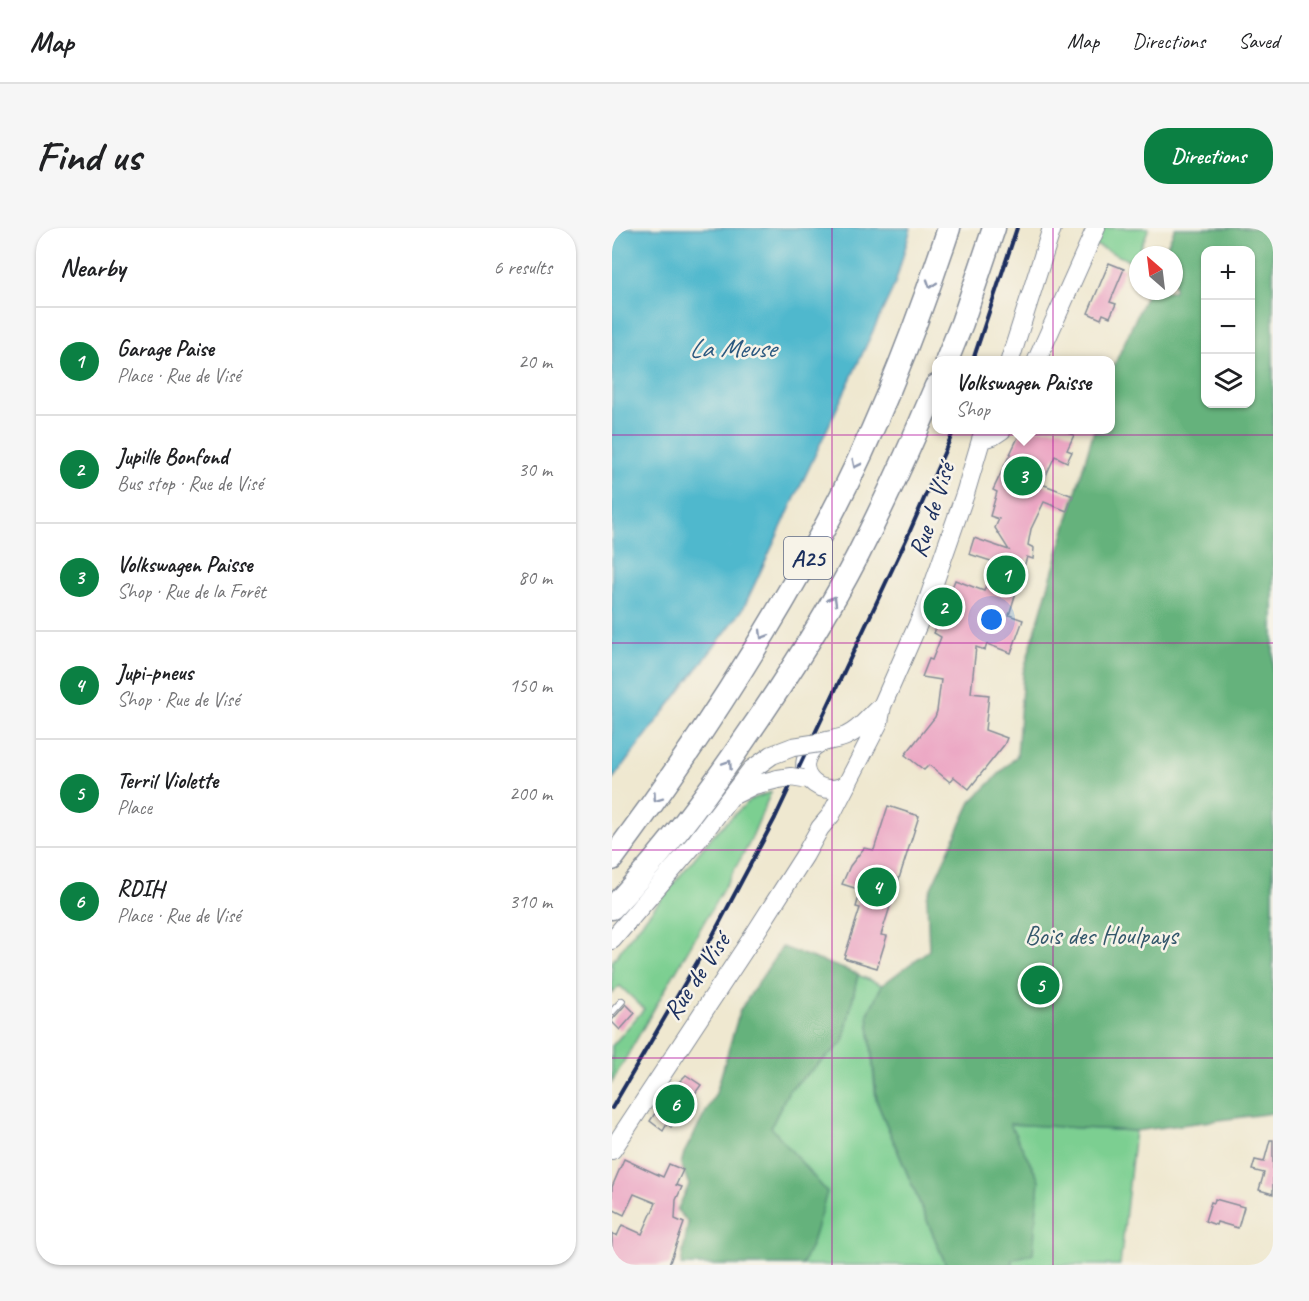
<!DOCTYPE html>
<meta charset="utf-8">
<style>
:root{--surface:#fff;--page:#f6f6f6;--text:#202124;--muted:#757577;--line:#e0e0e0;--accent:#0b8043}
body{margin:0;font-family:Caveat,sans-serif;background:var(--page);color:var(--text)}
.controls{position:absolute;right:18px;top:18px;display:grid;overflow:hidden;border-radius:12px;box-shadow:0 2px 4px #0004}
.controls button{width:54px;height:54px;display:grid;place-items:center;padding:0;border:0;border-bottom:2px solid var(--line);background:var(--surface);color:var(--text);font:30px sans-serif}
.compass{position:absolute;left:517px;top:18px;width:54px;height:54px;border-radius:50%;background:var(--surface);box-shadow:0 2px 4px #0004;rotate:332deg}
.you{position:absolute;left:380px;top:392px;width:21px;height:21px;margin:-15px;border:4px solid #fff;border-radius:50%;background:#1a73e8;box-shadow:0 0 0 9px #1a73e833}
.badge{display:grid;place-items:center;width:39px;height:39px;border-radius:50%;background:var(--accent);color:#fff;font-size:20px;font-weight:700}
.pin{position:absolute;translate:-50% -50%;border:3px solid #fff;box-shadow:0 2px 6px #0006}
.popup{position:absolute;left:320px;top:128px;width:183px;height:78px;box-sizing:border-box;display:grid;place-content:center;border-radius:12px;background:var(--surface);filter:drop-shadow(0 2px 4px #0005);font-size:20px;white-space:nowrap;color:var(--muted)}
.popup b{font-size:22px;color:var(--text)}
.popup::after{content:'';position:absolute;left:50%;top:100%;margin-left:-12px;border:12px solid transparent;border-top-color:var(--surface)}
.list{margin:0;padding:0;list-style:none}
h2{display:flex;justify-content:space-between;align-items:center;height:78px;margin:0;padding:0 24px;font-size:26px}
h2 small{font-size:20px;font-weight:400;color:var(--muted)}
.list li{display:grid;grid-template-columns:39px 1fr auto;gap:18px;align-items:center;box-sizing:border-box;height:108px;padding:0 24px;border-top:2px solid var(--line)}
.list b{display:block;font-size:22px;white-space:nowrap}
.list p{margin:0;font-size:20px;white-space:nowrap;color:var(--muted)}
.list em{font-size:20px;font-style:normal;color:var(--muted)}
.icon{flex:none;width:33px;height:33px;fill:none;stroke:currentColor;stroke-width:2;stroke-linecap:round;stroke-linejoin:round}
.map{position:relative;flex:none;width:661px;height:1037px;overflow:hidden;border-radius:24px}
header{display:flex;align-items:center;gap:36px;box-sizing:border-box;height:84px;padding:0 30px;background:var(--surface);border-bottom:2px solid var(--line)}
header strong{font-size:28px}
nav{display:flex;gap:33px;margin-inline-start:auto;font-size:21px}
.intro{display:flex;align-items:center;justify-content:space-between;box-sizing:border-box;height:144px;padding:0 36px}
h1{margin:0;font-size:42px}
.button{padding:15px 27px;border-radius:24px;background:var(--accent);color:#fff;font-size:21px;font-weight:700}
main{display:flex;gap:36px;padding:0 36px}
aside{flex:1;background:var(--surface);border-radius:24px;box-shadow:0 2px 4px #0004}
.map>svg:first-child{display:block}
.green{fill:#7ccf91;stroke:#4c7f78;stroke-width:1.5}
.forest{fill:#65b27b;stroke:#40706c;stroke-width:1.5;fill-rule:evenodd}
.water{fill:#50b8cd;stroke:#367496;stroke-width:1.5}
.building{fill:#eca7c4}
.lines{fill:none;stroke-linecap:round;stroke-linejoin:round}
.lane-casing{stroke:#858c97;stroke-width:8}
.secondary-casing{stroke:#858c97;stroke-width:20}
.highway-casing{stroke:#858c97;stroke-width:25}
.lane{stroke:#fff;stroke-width:6}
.secondary{stroke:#fff;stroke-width:18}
.highway{stroke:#fff;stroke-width:22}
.rail{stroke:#1b2f5e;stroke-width:4}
.secondary-bridge-casing{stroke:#858c97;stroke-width:20;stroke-linecap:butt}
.secondary-bridge{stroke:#fff;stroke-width:18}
.oneway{stroke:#8d97ae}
.grid{fill:none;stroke:#b5179e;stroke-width:1.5;stroke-opacity:0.55}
.labels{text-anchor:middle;stroke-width:5;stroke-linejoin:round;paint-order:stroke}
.shield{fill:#f7f3e8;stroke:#5d6a87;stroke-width:1.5}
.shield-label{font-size:24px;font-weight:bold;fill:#1b2f5e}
.street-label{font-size:26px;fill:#1b2f5e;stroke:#f7f3e8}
.park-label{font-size:26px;fill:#33576b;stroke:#f7f3e8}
.water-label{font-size:27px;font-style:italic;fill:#2b587f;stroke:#f7f3e8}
</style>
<header>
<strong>Map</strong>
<nav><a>Map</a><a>Directions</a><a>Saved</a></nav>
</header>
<div class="intro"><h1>Find us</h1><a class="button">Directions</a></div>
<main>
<aside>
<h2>Nearby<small>6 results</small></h2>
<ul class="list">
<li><span class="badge">1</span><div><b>Garage Paise</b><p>Place · Rue de Visé</p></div><em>20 m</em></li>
<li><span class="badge">2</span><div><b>Jupille Bonfond</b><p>Bus stop · Rue de Visé</p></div><em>30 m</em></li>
<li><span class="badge">3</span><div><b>Volkswagen Paisse</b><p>Shop · Rue de la Forêt</p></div><em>80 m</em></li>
<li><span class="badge">4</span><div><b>Jupi-pneus</b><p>Shop · Rue de Visé</p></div><em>150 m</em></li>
<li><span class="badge">5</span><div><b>Terril Violette</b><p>Place</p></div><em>200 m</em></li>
<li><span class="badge">6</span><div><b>RDIH</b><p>Place · Rue de Visé</p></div><em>310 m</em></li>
</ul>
</aside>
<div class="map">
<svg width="661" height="1037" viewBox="0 0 661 1037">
<rect width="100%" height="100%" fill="#f7f3e8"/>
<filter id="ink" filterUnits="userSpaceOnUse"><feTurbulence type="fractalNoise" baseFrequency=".0167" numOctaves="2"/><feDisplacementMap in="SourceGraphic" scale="12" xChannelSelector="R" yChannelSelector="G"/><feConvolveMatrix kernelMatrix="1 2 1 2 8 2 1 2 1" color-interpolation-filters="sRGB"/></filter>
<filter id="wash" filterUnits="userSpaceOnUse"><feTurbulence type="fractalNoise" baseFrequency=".008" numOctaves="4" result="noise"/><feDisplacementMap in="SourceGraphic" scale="24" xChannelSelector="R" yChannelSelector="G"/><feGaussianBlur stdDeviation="1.35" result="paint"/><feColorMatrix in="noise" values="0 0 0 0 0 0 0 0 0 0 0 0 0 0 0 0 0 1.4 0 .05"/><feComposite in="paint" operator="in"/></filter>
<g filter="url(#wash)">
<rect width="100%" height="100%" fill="#efe8d0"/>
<!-- green -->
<path class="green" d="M 491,0 L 537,0 L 522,35 L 483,17 Z
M 159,564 L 137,616 L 0,854 L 0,818 L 32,781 L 8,758 L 0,765 L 0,734 L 19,708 L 102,606 L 138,572 Z
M 246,746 L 248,748 L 270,757 L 256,786 L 264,872 L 334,1037 L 190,1037 L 200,1015 L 159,899 L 177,862 L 231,814 Z
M 398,896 L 523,903 L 508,1037 L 400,1037 Z"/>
<!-- forest -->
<path class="forest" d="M 563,0 L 661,0 L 661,885 L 523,903 L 398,896 L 427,952 L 421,1026 L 400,1031 L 400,1037 L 334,1037 L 265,874 L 256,786 L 270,757 L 317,722 L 315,669 L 359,574 L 405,528 L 411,445 L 482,202 L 498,202 L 498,148 L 500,142 L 536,63 L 562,63 L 562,27 L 551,27 ZM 594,22 L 638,22 L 638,176 L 594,176 Z
M 170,719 L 246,746 L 231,814 L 177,862 L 159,899 L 215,964 L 200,1015 L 190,1037 L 69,1037 L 76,994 L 65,982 L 77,957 L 69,936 L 72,925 L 104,865 L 128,782 Z"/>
<!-- water -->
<path class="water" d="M 0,0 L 299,0 L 283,56 L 131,381 L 0,552 Z"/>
<g id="blocks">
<!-- building -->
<path class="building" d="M 497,35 L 512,41 L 498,74 L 504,76 L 498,89 L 491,86 L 489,91 L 476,85 Z
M 410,201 L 449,201 L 462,207 L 455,222 L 460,224 L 455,234 L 443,228 L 430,256 L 461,268 L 455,283 L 432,274 L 419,301 L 416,317 L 422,320 L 421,331 L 415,329 L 397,387 L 411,392 L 399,425 L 375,416 L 373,422 L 364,419 L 359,465 L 377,467 L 373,502 L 395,510 L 392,517 L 357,561 L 342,549 L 338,554 L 317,537 L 312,542 L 293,527 L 323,489 L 325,483 L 329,452 L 310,449 L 317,431 L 320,432 L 329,409 L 322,405 L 343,352 L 372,363 L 382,334 L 357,326 L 362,310 L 397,322 L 383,300 L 387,291 L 378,288 L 385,264 L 381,262 Z
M 276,578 L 307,588 L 269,707 L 275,708 L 265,740 L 232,730 L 248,680 L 244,679 L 249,662 L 230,656 L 238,638 L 252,620 L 262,622 Z
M 14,776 L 23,785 L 8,802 L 0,794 L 0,792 Z
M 74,847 L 89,857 L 59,899 L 55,896 L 51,903 L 38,893 L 56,865 Z
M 658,912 L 661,912 L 661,966 L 647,962 L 652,945 L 640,942 L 643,932 L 652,934 Z
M 12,931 L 51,949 L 57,936 L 71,942 L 64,957 L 70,959 L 64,972 L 63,991 L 72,995 L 57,1037 L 0,1037 L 0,1005 L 5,1008 L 10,997 L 30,1006 L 44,975 L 22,966 L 12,987 L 0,981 L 0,959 Z
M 603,971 L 632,979 L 626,1000 L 605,994 L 604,997 L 593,993 L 599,974 L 602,975 Z"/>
</g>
</g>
<g filter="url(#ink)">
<use href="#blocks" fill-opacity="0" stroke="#858c97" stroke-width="1.5"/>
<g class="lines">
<defs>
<path id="lane" d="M 0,784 L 10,773"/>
<path id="secondary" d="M 398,132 L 440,0
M 425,132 L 484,0
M 369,211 L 381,208 L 390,202
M 236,555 C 214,572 182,550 197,525 C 205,510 221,514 234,508 C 248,502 255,491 266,481
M 122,567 L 142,557 L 166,551
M 0,712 L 85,613 L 139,542 L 160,527 L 181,519
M 0,922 L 142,707 L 193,627 L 208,600 L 219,587 L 267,494 L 270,478 L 314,378 L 353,266 L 372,202"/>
<path id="highway" d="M 335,132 L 350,95 L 382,0
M 0,631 C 76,529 146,422 207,310 C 261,212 302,106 337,0
M 0,680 C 49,628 92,571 132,512 C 173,453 213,391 246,327 C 274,272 300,215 324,158"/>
</defs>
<!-- lane casing -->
<use href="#lane" class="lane-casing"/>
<!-- secondary casing -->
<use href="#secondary" class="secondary-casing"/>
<!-- highway casing -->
<use href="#highway" class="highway-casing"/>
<!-- lane -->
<use href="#lane" class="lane"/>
<!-- secondary -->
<use href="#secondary" class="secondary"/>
<!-- highway -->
<use href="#highway" class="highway"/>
<!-- rail -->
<path class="rail" d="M 361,132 L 405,0
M 0,880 L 101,707 L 163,590 L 294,312 L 342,202"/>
<defs>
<path id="secondary-bridge" d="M 181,519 L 207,515
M 166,551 L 179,549 L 191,551"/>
</defs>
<!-- secondary-bridge casing -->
<use href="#secondary-bridge" class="secondary-bridge-casing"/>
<!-- secondary-bridge -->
<use href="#secondary-bridge" class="secondary-bridge"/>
</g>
<!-- one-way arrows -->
<defs><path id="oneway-chevron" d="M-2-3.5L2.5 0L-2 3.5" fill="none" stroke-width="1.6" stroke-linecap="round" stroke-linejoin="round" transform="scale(1.5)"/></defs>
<g class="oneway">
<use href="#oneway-chevron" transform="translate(319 56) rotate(108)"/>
<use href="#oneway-chevron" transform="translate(244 236) rotate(116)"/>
<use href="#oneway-chevron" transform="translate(221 372) rotate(-60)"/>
<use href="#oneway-chevron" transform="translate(151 407) rotate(121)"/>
<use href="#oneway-chevron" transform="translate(116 536) rotate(-56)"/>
<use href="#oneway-chevron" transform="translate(45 570) rotate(126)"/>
</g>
</g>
<!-- grid -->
<path class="grid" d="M 220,0 L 220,1037M 441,0 L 441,1037M 0,207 L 661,207M 0,415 L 661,415M 0,622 L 661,622M 0,830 L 661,830"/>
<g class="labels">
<!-- shield labels -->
<rect class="shield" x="172" y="309" width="48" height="42" rx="4.5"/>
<g class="shield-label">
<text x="196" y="338">A25</text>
</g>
<!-- street labels -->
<g class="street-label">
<text transform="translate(319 282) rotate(-72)" y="9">Rue de Visé</text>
<text transform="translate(84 748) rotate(-56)" y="9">Rue de Visé</text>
</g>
<!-- park labels -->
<g class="park-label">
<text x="489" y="716">Bois des Houlpays</text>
</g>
<!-- water labels -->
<g class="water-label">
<text x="120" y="129">La Meuse</text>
</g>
</g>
</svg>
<div class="controls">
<button>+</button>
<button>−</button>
<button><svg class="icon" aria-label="layers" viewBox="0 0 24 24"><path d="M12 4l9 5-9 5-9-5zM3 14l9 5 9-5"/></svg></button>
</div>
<svg class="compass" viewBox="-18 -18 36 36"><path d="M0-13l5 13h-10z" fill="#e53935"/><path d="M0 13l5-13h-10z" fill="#757577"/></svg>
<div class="you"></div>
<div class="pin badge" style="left:394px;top:347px">1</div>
<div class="pin badge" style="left:331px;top:379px">2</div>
<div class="pin badge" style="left:411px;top:248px">3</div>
<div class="popup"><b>Volkswagen Paisse</b>Shop</div>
<div class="pin badge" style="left:265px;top:659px">4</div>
<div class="pin badge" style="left:428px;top:757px">5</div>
<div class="pin badge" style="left:63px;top:876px">6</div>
</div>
</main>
